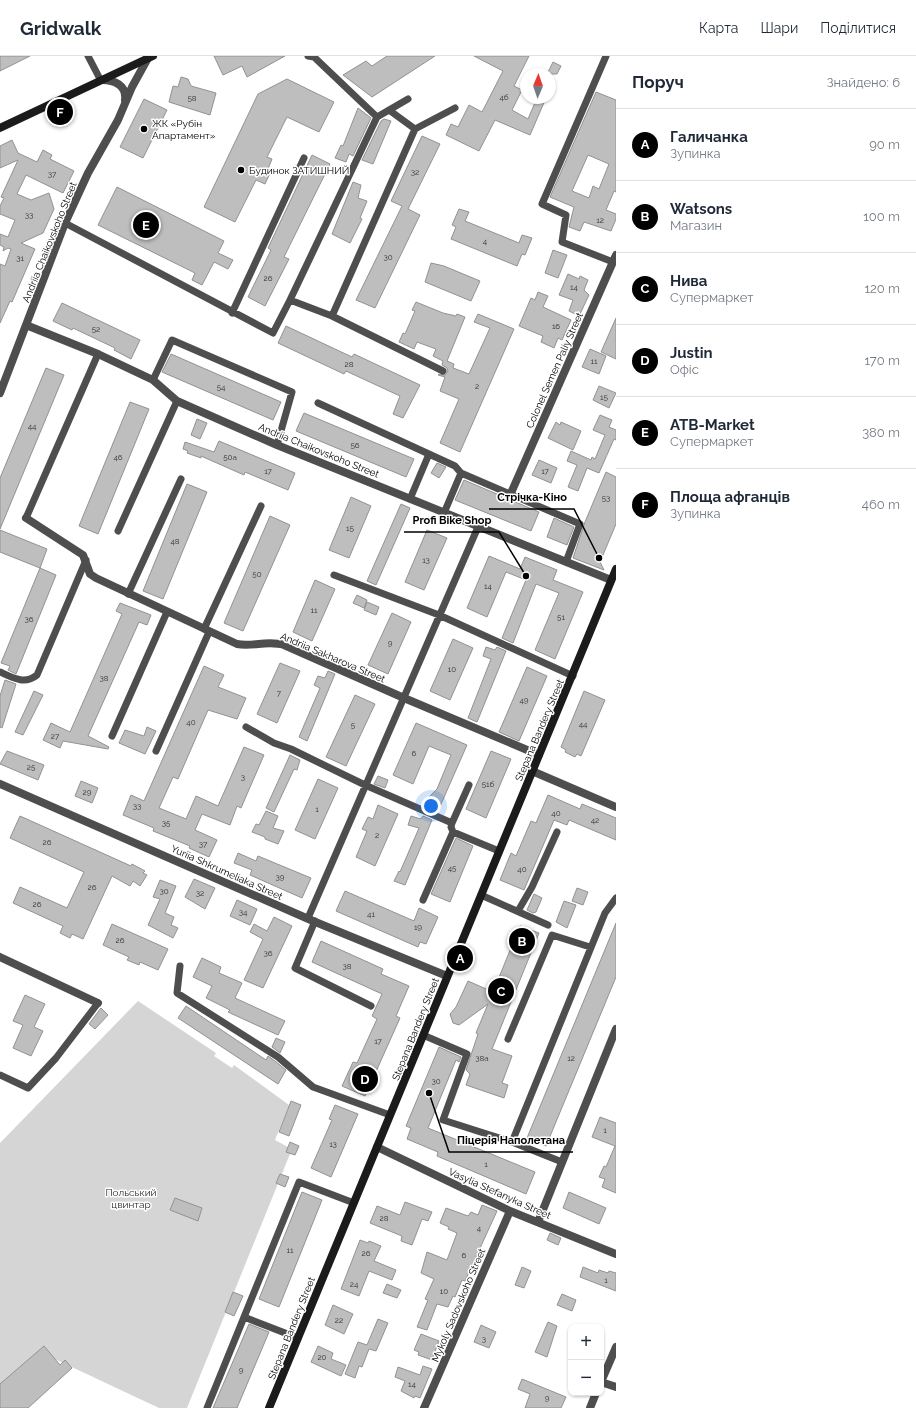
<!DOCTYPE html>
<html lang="uk">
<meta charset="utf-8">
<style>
:root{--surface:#fff;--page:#f6f6f7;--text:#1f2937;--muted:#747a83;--line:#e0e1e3;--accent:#000}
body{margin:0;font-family:Raleway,sans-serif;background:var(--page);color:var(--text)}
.controls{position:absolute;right:12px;bottom:12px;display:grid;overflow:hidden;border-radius:8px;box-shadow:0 1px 3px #0004}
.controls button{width:36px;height:36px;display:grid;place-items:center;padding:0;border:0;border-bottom:1px solid var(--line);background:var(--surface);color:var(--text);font:20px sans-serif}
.compass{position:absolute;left:520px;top:12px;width:36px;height:36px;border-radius:50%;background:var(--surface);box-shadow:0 1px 3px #0004;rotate:2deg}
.you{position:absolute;left:431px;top:750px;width:14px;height:14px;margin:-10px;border:3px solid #fff;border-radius:50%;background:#1a73e8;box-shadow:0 0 0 6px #1a73e833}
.badge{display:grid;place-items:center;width:26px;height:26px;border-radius:50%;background:var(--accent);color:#fff;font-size:13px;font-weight:700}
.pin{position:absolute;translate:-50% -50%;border:2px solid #fff;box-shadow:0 1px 4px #0006}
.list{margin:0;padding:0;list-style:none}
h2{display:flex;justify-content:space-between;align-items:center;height:52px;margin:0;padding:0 16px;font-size:17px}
h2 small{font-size:13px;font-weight:400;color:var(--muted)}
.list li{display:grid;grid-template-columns:26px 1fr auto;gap:12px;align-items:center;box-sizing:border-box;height:72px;padding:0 16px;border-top:1px solid var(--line)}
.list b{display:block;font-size:15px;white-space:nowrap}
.list p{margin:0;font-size:13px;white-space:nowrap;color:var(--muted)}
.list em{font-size:13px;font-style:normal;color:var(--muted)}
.map{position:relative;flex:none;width:616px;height:1352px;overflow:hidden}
header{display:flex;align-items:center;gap:24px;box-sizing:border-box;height:56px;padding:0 20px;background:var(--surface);border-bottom:1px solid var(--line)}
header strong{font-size:19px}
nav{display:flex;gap:22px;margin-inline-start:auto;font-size:14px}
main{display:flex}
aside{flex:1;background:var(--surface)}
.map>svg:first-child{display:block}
.green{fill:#d5d5d5}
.building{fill:#bebebe;stroke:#929292;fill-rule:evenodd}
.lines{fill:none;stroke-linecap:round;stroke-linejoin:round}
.lane{stroke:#4e4e4e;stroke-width:7}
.street{stroke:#4e4e4e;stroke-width:8}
.secondary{stroke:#1b1b1b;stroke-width:8}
.poi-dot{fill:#000;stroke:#fff;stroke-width:1.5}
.labels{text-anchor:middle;stroke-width:3;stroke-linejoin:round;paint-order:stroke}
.number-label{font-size:8px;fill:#303030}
.poi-label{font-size:10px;fill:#000;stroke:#fff;text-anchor:start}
.street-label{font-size:10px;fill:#000;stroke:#fff}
.park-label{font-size:10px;fill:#2c2c2c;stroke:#fff}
.leader{fill:none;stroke:#000;stroke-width:1.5}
.callout-dot{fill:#000;stroke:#fff;stroke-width:1.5}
.callout-label{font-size:11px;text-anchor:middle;font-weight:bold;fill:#000;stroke:#fff;stroke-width:3;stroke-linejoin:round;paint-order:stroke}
</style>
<header>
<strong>Gridwalk</strong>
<nav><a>Карта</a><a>Шари</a><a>Поділитися</a></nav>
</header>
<main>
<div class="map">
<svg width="616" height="1352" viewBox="0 0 616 1352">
<rect width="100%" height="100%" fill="#fff"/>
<!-- green -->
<path class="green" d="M 138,945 L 216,997 L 214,1000 L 232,1012 L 234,1009 L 289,1049 L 275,1084 L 292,1093 L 187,1352 L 159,1352 L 42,1297 L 0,1333 L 0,1087 Z"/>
<!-- building -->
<path class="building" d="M 0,0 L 30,0 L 0,15 Z
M 214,0 L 285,0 L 247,21 L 242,10 L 223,19 Z
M 387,0 L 435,0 L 372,41 L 343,19 L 366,5 L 372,10 Z
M 474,0 L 529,0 L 514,30 L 522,34 L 512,54 L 528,63 L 537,42 L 546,42 L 530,79 L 495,64 L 479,95 L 446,79 L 451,68 L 458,71 L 469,49 L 482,56 L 503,15 Z
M 553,6 L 561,10 L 557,18 L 547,18 Z
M 181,21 L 188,23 L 191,30 L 216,37 L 210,59 L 169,46 L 173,30 L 178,31 Z
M 287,23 L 334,46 L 319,76 L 287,61 L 267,101 L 272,103 L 268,113 L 271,115 L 265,128 L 256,124 L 235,166 L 204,151 L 258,38 Z
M 596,36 L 616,44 L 616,136 L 614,135 L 606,154 L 616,158 L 616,163 L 611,175 L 584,166 L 580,175 L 569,171 L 574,151 L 550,141 ZM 588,99 L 609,108 L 599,133 L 593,130 L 589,142 L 572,135 Z
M 144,43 L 167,54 L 143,102 L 120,91 Z
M 358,52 L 371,62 L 353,100 L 349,98 L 346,106 L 335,102 L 341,89 L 343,90 Z
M 384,63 L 391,65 L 373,108 L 362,104 L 381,65 Z
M 422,80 L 440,88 L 408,153 L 420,159 L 375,252 L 356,244 L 402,150 L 391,145 Z
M 12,84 L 18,97 L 37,106 L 43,94 L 52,99 L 50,103 L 74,115 L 63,137 L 26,119 L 17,138 L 31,144 L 49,137 L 54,153 L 43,177 L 21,187 L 35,193 L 12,246 L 10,245 L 0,267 L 0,208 L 5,210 L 11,193 L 8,192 L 3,195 L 4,191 L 0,189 L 0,178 L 8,181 L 15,164 L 0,158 L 0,150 L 4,142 L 1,141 L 18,104 L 0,112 L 0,90 Z
M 312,99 L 330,108 L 284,201 L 289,203 L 265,250 L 248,241 L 271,194 L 268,192 Z
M 353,126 L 361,129 L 358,142 L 367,145 L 360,162 L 362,163 L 350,187 L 332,178 Z
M 117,131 L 224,185 L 218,197 L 233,204 L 228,213 L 214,206 L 202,229 L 192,224 L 195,217 L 98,169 Z
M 459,153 L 469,156 L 465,165 L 519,187 L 522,179 L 532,182 L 525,199 L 522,198 L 517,210 L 451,183 L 456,171 L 452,169 Z
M 553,194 L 567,199 L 558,222 L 545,217 Z
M 431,207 L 444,210 L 480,225 L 471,245 L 425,226 Z
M 568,218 L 579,223 L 580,220 L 588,224 L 584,234 L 589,239 L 579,260 L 569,255 L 573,244 L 559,239 Z
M 538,236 L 548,240 L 543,251 L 571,264 L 562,284 L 558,282 L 554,292 L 541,286 L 543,280 L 519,270 L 531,242 L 535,244 Z
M 416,246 L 443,257 L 456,260 L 457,258 L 465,261 L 447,305 L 454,308 L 453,312 L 469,318 L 490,272 L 474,266 L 478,258 L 514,273 L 460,396 L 440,387 L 459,343 L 440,335 L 445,321 L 438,319 L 439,318 L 445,319 L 448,315 L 447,312 L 442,309 L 443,305 L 433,300 L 436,293 L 417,286 L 414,293 L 399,286 L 403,277 L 405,278 L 415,255 L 412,254 Z
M 62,247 L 140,284 L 131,303 L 114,294 L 115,292 L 73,272 L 72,274 L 53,265 Z
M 616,262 L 616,303 L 601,296 Z
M 286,270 L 352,301 L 354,298 L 420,329 L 403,362 L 393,358 L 400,340 L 346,315 L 344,318 L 278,287 Z
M 590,293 L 606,300 L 599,318 L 582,311 Z
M 171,298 L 281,346 L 273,364 L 162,316 Z
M 46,312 L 64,319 L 0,473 L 0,422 Z
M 599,330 L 616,337 L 609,352 L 593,344 Z
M 130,346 L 149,353 L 98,478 L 79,470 Z
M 304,357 L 414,403 L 406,421 L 296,375 Z
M 600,359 L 612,364 L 609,371 L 616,374 L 616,384 L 614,383 L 599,417 L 587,412 L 578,435 L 568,431 L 577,409 L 567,405 L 571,395 L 591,404 L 592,401 L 595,403 L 605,379 L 593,374 Z
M 197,363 L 207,367 L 200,383 L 191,379 Z
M 556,366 L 560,369 L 561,366 L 581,375 L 573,394 L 548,382 Z
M 219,385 L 295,417 L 288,434 L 245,416 L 244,419 L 201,400 L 201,402 L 187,397 L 188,395 L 183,393 L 185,386 L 214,396 Z
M 539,404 L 557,412 L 551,427 L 532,419 Z
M 437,407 L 446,411 L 439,422 L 431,417 Z
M 606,416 L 616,421 L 616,468 L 600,506 L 604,514 L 573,502 L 585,466 Z
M 464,424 L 539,456 L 531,475 L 455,444 Z
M 187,428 L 207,436 L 163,543 L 143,535 Z
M 351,441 L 371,450 L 349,502 L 329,494 Z
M 401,448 L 410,452 L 376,529 L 367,525 Z
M 270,460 L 290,469 L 243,575 L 224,567 Z
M 554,462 L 574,471 L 567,489 L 547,481 Z
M 0,474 L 47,493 L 40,512 L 0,496 Z
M 427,474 L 447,482 L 424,534 L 405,526 Z
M 489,500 L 520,513 L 525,501 L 557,514 L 553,524 L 583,536 L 555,603 L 535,594 L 559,537 L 536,528 L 513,587 L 502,582 L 526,524 L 506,516 L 487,561 L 467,552 Z
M 40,512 L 56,519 L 16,618 L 8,614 L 10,610 L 1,607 Z
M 315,524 L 335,533 L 312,585 L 293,576 Z
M 357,539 L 367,544 L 364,552 L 353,547 Z
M 367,546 L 379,551 L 376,559 L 364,554 Z
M 120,547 L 151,559 L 147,569 L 139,566 L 88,680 L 109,691 L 108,693 L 63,685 L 60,692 L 43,684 L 51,667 L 70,676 L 122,558 L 116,555 Z
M 392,557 L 411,566 L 388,618 L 368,609 Z
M 453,583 L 473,592 L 450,644 L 430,635 Z
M 486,591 L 495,594 L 497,591 L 506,595 L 477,666 L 468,662 L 491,603 L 483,600 Z
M 280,607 L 300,615 L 277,667 L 257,658 Z
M 204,610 L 224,619 L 218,631 L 246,642 L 237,663 L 208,654 L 178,723 L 173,721 L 159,752 L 186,763 L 196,740 L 218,750 L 244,691 L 264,699 L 241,752 L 237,750 L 230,769 L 202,758 L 195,774 L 217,784 L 209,801 L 189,792 L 190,790 L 153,775 L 154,772 L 123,759 L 131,739 L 144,745 Z
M 527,611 L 547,620 L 519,685 L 499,676 Z
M 328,615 L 335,618 L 307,685 L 299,681 L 320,632 L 314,629 L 318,620 L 325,622 Z
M 5,624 L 16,628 L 2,672 L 0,671 L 0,640 Z
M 34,635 L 43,639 L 23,679 L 15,676 Z
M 584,635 L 605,644 L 581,700 L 577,698 L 575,701 L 565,696 L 566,694 L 561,691 Z
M 355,639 L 375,648 L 346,710 L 326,701 Z
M 416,667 L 467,689 L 438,755 L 427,751 L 430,745 L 427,743 L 437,733 L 451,699 L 429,690 L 413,728 L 393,719 Z
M 147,671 L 156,675 L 145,698 L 119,687 L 125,674 L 144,680 Z
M 7,695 L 44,709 L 38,724 L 0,708 Z
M 491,695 L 511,703 L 486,762 L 466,753 Z
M 290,699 L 300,704 L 297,714 L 294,713 L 274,756 L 266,752 Z
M 378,720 L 388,724 L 385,732 L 374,728 Z
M 318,723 L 338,732 L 315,783 L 295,774 Z
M 81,725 L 98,732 L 92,747 L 75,740 Z
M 548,739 L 580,753 L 582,748 L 616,762 L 616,784 L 569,764 L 567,769 L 554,764 L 524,834 L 500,824 L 511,797 L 516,800 L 531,765 L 536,767 Z
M 378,749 L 398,758 L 375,810 L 356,801 L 367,775 L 362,773 L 368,761 L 373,763 Z
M 266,755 L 278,760 L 273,772 L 284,775 L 278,788 L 265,783 L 265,781 L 252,776 L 256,768 L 259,769 Z
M 20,760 L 131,810 L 132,808 L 145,815 L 143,817 L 147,819 L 140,830 L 133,825 L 130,830 L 112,820 L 83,883 L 72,878 L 70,882 L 60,877 L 63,870 L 13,847 L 20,831 L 67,852 L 84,816 L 10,782 Z
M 411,760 L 421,763 L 423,760 L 432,764 L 405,829 L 394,825 L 399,815 L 400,816 L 419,772 L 408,769 Z
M 456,782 L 473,790 L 450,846 L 431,838 Z
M 238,797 L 256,805 L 258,800 L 311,822 L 302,842 L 250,819 L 252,814 L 234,807 Z
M 194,823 L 215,832 L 205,853 L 185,841 Z
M 160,824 L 176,830 L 165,857 L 174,861 L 171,869 L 178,872 L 173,882 L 148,869 L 160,843 L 153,841 Z
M 577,832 L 588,836 L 583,849 L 572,845 Z
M 345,835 L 414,865 L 419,852 L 438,861 L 426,888 L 420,886 L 418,891 L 336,855 Z
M 534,838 L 542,842 L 536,856 L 533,857 L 527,854 Z
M 237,844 L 257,853 L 250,869 L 230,860 Z
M 564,845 L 576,849 L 567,872 L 556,866 Z
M 274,861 L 292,870 L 263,932 L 244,924 L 263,883 L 250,876 L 254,868 L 267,875 Z
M 616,867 L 616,921 L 546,1090 L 527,1082 Z
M 112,868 L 168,893 L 158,914 L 140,906 L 139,909 L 127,904 L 129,901 L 103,889 Z
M 520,870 L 539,877 L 492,993 L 512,1000 L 502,1027 L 508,1029 L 504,1042 L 466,1029 L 470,1018 L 466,1014 L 478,978 L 476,977 L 488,948 L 459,969 L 453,967 L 450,958 L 456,951 L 468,925 L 493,936 Z
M 321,885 L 383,913 L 381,918 L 409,930 L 396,960 L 400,962 L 365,1040 L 342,1030 L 353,1006 L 357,1007 L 377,963 L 372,960 L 382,938 L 312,906 Z
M 202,902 L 221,911 L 219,917 L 242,927 L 235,942 L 285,965 L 278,979 L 228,956 L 230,954 L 206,942 L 212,930 L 193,921 Z
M 25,939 L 45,948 L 34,971 L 43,975 L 31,1000 L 13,992 L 23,969 L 13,965 Z
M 186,950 L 266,1004 L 268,1000 L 275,1005 L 286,1014 L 278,1028 L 178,962 Z
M 101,952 L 108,959 L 95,973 L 89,968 Z
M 276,982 L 285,986 L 280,997 L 272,991 Z
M 439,991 L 461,1001 L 459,1006 L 456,1004 L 428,1072 L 535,1116 L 526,1138 L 437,1100 L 438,1096 L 407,1083 L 411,1072 L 406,1070 Z
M 291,1045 L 301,1049 L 289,1080 L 279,1076 Z
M 335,1049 L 358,1058 L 331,1121 L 311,1112 L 332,1064 L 329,1063 Z
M 600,1061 L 616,1067 L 616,1137 L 602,1131 L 605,1123 L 599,1121 L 604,1110 L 606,1111 L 615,1090 L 592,1081 Z
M 290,1086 L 299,1090 L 295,1099 L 286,1096 Z
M 280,1118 L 289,1121 L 285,1131 L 276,1127 Z
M 302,1136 L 322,1144 L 279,1251 L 259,1243 Z
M 569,1136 L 606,1152 L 599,1168 L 563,1152 Z
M 175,1142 L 202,1152 L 198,1165 L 170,1154 Z
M 405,1146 L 432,1156 L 428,1165 L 422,1163 L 412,1189 L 401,1185 L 402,1180 L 370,1167 L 377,1150 L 400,1159 Z
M 482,1149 L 497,1155 L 465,1225 L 462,1224 L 455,1241 L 453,1240 L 448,1251 L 437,1248 L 427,1274 L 417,1271 L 428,1244 L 425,1243 L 434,1223 L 421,1217 L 427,1196 L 447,1204 L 457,1177 L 448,1173 L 449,1171 L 440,1167 L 446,1152 L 468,1160 L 471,1156 L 478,1159 Z
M 550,1177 L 561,1182 L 558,1189 L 547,1184 Z
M 360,1184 L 368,1187 L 369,1185 L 381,1190 L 374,1205 L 396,1214 L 392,1224 L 369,1215 L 359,1240 L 341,1233 Z
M 522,1211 L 531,1215 L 524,1232 L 515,1229 Z
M 583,1211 L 598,1217 L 599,1214 L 608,1217 L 609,1215 L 616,1217 L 616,1235 L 580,1221 Z
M 387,1228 L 401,1234 L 397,1242 L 383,1237 Z
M 233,1236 L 243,1240 L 234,1260 L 225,1256 Z
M 562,1238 L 576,1244 L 572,1255 L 557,1249 Z
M 333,1249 L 353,1258 L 344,1278 L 325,1269 Z
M 378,1263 L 388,1267 L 376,1295 L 369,1293 L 362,1311 L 359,1310 L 355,1322 L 345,1318 L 358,1286 L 367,1289 Z
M 548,1266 L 557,1270 L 547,1301 L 535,1296 Z
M 249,1268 L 269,1276 L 237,1352 L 213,1352 Z
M 481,1269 L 496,1276 L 489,1292 L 474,1286 Z
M 421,1278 L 439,1285 L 432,1304 L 418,1299 L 419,1296 L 414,1294 Z
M 44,1290 L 60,1309 L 65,1304 L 72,1312 L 28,1352 L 0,1352 L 0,1328 Z
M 318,1290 L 333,1297 L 331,1303 L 346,1309 L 341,1320 L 311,1306 Z
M 423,1310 L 432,1313 L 420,1342 L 415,1340 L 414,1342 L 401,1335 L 405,1325 L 395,1321 L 398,1311 L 420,1319 Z
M 522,1323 L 566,1341 L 561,1352 L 525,1352 L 530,1338 L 518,1333 Z"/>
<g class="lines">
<!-- lane -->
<path class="lane" d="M 88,0 L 100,23
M 308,0 L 314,1 L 377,61
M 606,0 L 542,148 L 566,159 L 562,186 L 613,206
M 415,73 L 455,52
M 65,167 L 273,277 L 290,244 L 332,260 L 443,315
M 290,244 L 377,61 L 408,43
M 232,257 L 304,102
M 332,260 L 415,73 L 389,54
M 153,324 L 172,284 L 292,336 L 277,389
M 318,347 L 455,410 L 461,417
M 410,443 L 429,398
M 444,457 L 461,417 L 580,468 L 566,506
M 26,462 L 98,298
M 118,475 L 177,345
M 334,519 L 439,559 L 573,620
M 128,538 L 181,423
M 204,573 L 261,450
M 0,616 C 13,622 25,629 37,619 L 86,504
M 246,671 L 274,687 L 291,693 L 365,729 L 452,767
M 112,680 L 167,556
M 156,695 L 209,576
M 453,776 L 499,795
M 481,839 L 548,869
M 423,844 L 453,776 L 451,771 L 452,767 L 469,729
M 518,855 L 532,831 L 557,776
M 308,862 L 478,471
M 315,865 L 295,912 L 371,950
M 180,910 L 177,937 L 278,1001 L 313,1031 L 390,1059
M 423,979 L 467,998 L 443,1064 L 512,1086
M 508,983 L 552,879 L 590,891
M 0,1019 L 28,1032 L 56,1002 L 98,947
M 562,1106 L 512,1086 L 605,857 L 616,842
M 244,1261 L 298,1282
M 207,1352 L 299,1126 L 354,1147"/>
<!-- street -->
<path class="street" d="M 102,24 C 114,24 127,29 125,44
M 26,269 L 98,298 L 153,324 L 177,345 L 277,389 L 611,524
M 0,337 L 65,167 L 88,117 L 118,64 L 132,31 L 148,2
M 511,437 L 616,199
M 26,462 L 83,499 L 90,518 L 96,522 L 237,588 C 253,591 268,584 284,589 L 404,642 L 539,699
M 532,715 L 616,751
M 0,728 L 313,865 L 447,920
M 0,901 L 98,947
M 377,1091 L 510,1155 L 616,1198
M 538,1166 L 616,973
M 601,1326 L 616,1291
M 601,1326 L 616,1331
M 424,1352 L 510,1155
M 590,1352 L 596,1337"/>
<!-- secondary -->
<path class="secondary" d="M 0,72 L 153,0
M 269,1352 L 616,513"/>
</g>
<!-- markers -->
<g class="poi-dot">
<circle cx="144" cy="73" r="4"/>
<circle cx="241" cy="114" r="4"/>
</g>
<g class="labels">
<!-- number labels -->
<g class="number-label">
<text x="504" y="44">4б</text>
<text x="192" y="45">58</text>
<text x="415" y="119">32</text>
<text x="52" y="121">37</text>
<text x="29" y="162">33</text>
<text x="600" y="167">12</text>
<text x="485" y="188">4</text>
<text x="388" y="204">30</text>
<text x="20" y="205">31</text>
<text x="268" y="225">26</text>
<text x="574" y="234">14</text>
<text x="556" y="273">16</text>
<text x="96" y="276">52</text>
<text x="594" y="308">11</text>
<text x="349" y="311">28</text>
<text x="477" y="333">2</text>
<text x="221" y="334">54</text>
<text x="604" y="344">15</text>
<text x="32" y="373">44</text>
<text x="355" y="392">56</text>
<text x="118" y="404">46</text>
<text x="230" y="404">50а</text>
<text x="268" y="418">17</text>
<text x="545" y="418">17</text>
<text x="606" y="445">53</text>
<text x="350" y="475">15</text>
<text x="175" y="488">48</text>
<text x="426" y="507">13</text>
<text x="257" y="521">50</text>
<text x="488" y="533">14</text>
<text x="314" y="557">11</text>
<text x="561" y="564">51</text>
<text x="29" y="566">36</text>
<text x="390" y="590">9</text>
<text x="452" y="616">10</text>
<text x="104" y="625">38</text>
<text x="279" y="640">7</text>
<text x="524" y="647">49</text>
<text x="191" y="669">40</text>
<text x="583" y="671">44</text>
<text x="353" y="672">5</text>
<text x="55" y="683">27</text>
<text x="414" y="700">6</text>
<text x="31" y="714">25</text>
<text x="243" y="724">3</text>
<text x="488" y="731">51б</text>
<text x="87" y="739">29</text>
<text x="137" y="753">33</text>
<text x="317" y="756">1</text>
<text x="556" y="760">40</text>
<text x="595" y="767">42</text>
<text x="166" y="770">35</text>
<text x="377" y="782">2</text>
<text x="47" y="789">26</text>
<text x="203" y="791">37</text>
<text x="452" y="815">45</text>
<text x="522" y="816">40</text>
<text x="280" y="824">39</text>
<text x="92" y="834">26</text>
<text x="164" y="838">30</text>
<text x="200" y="840">32</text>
<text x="37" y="851">26</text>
<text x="243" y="859">34</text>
<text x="371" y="861">41</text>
<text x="418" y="874">19</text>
<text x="120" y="887">26</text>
<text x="268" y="900">36</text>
<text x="347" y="913">38</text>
<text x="378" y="988">17</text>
<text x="482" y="1005">38а</text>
<text x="571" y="1005">12</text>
<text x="436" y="1028">30</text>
<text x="605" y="1077">1</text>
<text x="333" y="1091">13</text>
<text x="486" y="1111">1</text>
<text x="384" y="1165">28</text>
<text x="479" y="1175">4</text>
<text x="290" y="1197">11</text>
<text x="366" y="1200">26</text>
<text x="464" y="1202">6</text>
<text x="606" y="1227">1</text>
<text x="354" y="1231">24</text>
<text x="444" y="1238">10</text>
<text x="339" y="1267">22</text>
<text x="484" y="1286">3</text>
<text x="322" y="1304">20</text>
<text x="241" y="1317">9</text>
<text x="412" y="1331">14</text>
<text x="547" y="1345">9</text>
</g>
<!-- poi labels -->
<g class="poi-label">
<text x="152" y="71">ЖК «Рубін<tspan x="152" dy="12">Апартамент»</tspan></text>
<text x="249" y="118">Будинок ЗАТИШНИЙ</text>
</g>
<!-- street labels -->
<g class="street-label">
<text transform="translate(49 186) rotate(-68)" y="4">Andriia Chaikovskoho Street</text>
<text transform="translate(554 314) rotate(-66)" y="4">Colonel Semen Paliy Street</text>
<text transform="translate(319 394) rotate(22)" y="4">Andriia Chaikovskoho Street</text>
<text transform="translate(333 601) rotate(23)" y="4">Andriia Sakharova Street</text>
<text transform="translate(539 674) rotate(-67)" y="4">Stepana Bandery Street</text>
<text transform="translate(227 816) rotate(24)" y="4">Yuriia Shkrumeliaka Street</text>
<text transform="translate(415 973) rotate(-68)" y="4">Stepana Bandery Street</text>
<text transform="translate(500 1137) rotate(24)" y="4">Vasylia Stefanyka Street</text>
<text transform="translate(458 1249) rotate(-67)" y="4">Mykoly Sadovskoho Street</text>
<text transform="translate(291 1272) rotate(-68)" y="4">Stepana Bandery Street</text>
</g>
<!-- park labels -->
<g class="park-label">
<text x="131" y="1140">Польський<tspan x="131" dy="12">цвинтар</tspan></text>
</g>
</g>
<!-- callouts -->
<path class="leader" d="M599 502L574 453H489M526 520L499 476H404M429 1037L449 1096H573"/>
<g class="callout-dot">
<circle cx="599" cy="502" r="4"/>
<circle cx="526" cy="520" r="4"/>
<circle cx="429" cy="1037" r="4"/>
</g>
<g class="callout-label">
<text x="532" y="445">Стрічка-Кіно</text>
<text x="452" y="468">Profi Bike Shop</text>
<text x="511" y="1088">Піцерія Наполетана</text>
</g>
</svg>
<div class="controls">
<button>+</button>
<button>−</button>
</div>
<svg class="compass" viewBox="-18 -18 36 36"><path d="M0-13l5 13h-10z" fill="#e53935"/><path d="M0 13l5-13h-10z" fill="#747a83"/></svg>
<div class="you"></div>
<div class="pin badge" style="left:460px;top:902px">A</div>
<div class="pin badge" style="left:522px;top:885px">B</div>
<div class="pin badge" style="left:501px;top:935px">C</div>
<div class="pin badge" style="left:365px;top:1023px">D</div>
<div class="pin badge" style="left:146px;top:169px">E</div>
<div class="pin badge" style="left:60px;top:56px">F</div>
</div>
<aside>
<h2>Поруч<small>Знайдено: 6</small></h2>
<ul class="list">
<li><span class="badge">A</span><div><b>Галичанка</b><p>Зупинка</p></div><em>90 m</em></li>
<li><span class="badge">B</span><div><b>Watsons</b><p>Магазин</p></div><em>100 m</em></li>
<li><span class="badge">C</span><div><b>Нива</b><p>Супермаркет</p></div><em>120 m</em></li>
<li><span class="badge">D</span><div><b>Justin</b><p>Офіс</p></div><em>170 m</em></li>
<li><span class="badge">E</span><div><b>ATB-Market</b><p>Супермаркет</p></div><em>380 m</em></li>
<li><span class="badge">F</span><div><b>Площа афганців</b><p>Зупинка</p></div><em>460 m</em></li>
</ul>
</aside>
</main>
